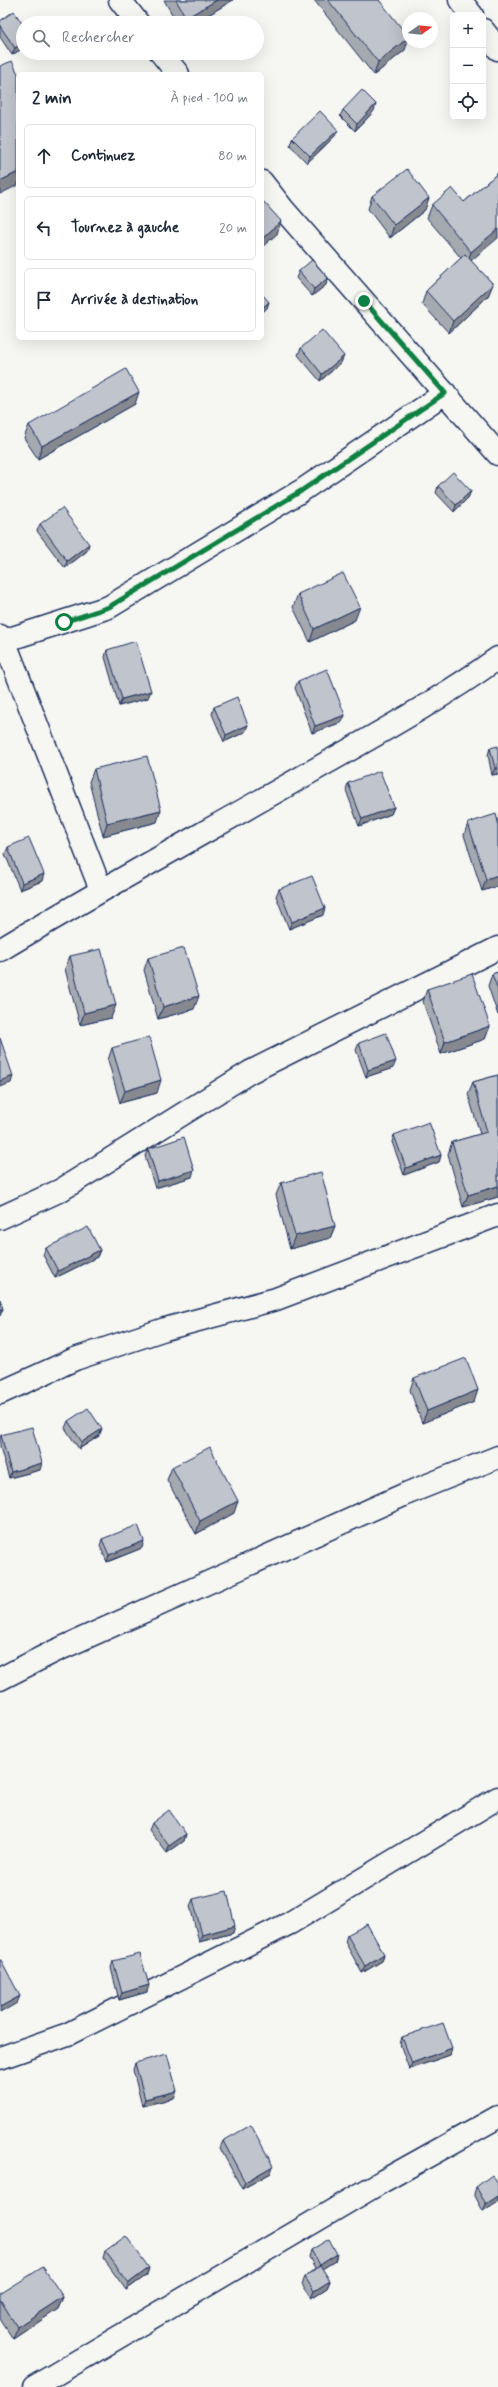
<!DOCTYPE html>
<html lang="fr">
<meta charset="utf-8">
<style>
:root{--surface:#fff;--page:#f2f2f3;--text:#1f2937;--muted:#747a83;--line:#e0e1e3}
body{margin:0;font-family:Mynerve,sans-serif;background:var(--page);color:var(--text)}
.controls{position:absolute;right:12px;top:12px;display:grid;overflow:hidden;border-radius:6px;box-shadow:0 4px 16px #0002}
.controls button{width:36px;height:36px;display:grid;place-items:center;padding:0;border:0;border-bottom:1px solid var(--line);background:var(--surface);color:var(--text);font:20px sans-serif}
.compass{position:absolute;left:402px;top:12px;width:36px;height:36px;border-radius:50%;background:var(--surface);box-shadow:0 4px 16px #0002;rotate:75deg}
.stop{position:absolute;width:12px;height:12px;margin:-9px;border:3px solid #0b8043;border-radius:50%;background:#fff}
.stop.end{background:#0b8043;border-color:#fff;box-shadow:0 1px 4px #0008}
.list{margin:0;padding:0;list-style:none}
h2{display:flex;justify-content:space-between;align-items:center;height:52px;margin:0;padding:0 16px;font-size:17px}
h2 small{font-size:13px;font-weight:400;color:var(--muted)}
.list li{display:grid;grid-template-columns:26px 1fr auto;gap:12px;align-items:center;box-sizing:border-box;height:64px;margin:0 8px 8px;padding:0 8px;border:1px solid var(--line);border-radius:6px}
.list b{display:block;font-size:15px;white-space:nowrap}
.list em{font-size:13px;font-style:normal;color:var(--muted)}
.icon{flex:none;width:22px;height:22px;fill:none;stroke:currentColor;stroke-width:2;stroke-linecap:round;stroke-linejoin:round}
.map{position:relative;flex:none;width:498px;height:2387px;overflow:hidden}
.search{position:absolute;background:var(--surface);box-shadow:0 4px 16px #0002;left:16px;top:16px;width:248px;height:44px;display:flex;align-items:center;gap:10px;box-sizing:border-box;padding:0 14px;border-radius:22px;color:var(--muted);font-size:15px}
.panel{position:absolute;background:var(--surface);box-shadow:0 4px 16px #0002;left:16px;top:72px;width:248px;height:268px;border-radius:6px}
.map>svg:first-child{display:block}
.lines{fill:none;stroke-linecap:round;stroke-linejoin:round}
.minor-casing{stroke:#1b2f5e;stroke-width:25}
.minor{stroke:#f6f6f2;stroke-width:22}
.wall{fill:#a5a9b0;stroke:#1b2f5e}
.shaded-wall{fill:#868990;stroke:#1b2f5e}
.building{fill:#c0c4cd;stroke:#1b2f5e}
.route{stroke:#0b8043;stroke-width:5}
</style>
<div class="map">
<svg width="498" height="2387" viewBox="0 0 498 2387">
<rect width="100%" height="100%" fill="#f6f6f2"/>
<filter id="ink" filterUnits="userSpaceOnUse"><feTurbulence type="fractalNoise" baseFrequency=".025" numOctaves="2"/><feDisplacementMap in="SourceGraphic" scale="8" xChannelSelector="R" yChannelSelector="G"/><feConvolveMatrix kernelMatrix="1 2 1 2 8 2 1 2 1" color-interpolation-filters="sRGB"/></filter>
<g filter="url(#ink)">
<g class="lines">
<defs>
<path id="minor" d="M 120,0 L 138,23
M 460,0 L 472,15
M 483,30 L 498,49
M 161,53 L 178,74
M 262,182 L 283,209 L 498,454
M 0,636 L 4,640 L 101,890
M 0,642 L 109,607 L 301,491 L 445,393
M 0,950 C 108,885 219,825 328,762 C 386,729 444,697 498,658
M 0,1218 L 61,1190 L 250,1072 L 498,948
M 0,1393 L 75,1359 L 165,1329 L 276,1299 L 498,1215
M 0,1679 L 53,1652 L 408,1493 L 498,1457
M 0,2058 L 68,2034 L 290,1923 L 498,1798
M 34,2387 L 383,2181 L 498,2117"/>
</defs>
<!-- minor casing -->
<use href="#minor" class="minor-casing"/>
<!-- minor -->
<use href="#minor" class="minor"/>
</g>
<!-- wall -->
<path class="wall" d="M 164,0 L 233,0 L 195,23 L 177,23 Z
M 314,0 L 379,0 L 405,50 L 374,75 Z
M 0,21 L 23,48 L 12,55 L 0,37 Z
M 343,110 L 374,111 L 355,131 L 340,116 Z
M 335,136 L 307,163 L 290,145 L 292,138 Z
M 498,173 L 471,261 L 493,284 L 488,296 L 449,333 L 422,304 L 426,291 L 461,258 L 427,218 L 432,205 L 464,202 Z
M 372,196 L 425,210 L 390,238 L 368,209 Z
M 299,271 L 326,285 L 312,296 L 296,278 Z
M 301,348 L 341,363 L 320,381 L 298,355 Z
M 135,404 L 38,459 L 24,438 L 29,425 Z
M 438,486 L 471,491 L 468,498 L 454,512 L 436,493 Z
M 40,524 L 87,551 L 65,568 L 37,531 Z
M 298,594 L 355,620 L 310,642 L 293,607 Z
M 107,650 L 148,698 L 119,706 L 105,657 Z
M 298,681 L 345,715 L 342,722 L 312,733 L 295,688 Z
M 214,707 L 245,732 L 224,742 L 212,714 Z
M 490,748 L 498,774 L 492,775 L 488,755 Z
M 94,769 L 157,822 L 103,836 L 89,782 Z
M 348,783 L 394,807 L 391,814 L 359,826 L 346,790 Z
M 498,822 L 498,886 L 482,891 L 464,835 L 468,823 Z
M 8,847 L 42,881 L 20,890 L 5,854 Z
M 279,889 L 323,915 L 289,929 L 276,896 Z
M 70,956 L 111,1018 L 80,1025 L 65,969 Z
M 148,958 L 194,1009 L 158,1019 L 144,970 Z
M 498,972 L 498,1015 L 488,986 L 492,974 Z
M 427,989 L 490,1026 L 485,1039 L 441,1054 L 423,1002 Z
M 359,1043 L 393,1068 L 366,1077 L 356,1050 Z
M 112,1048 L 157,1093 L 120,1103 L 108,1060 Z
M 498,1075 L 498,1197 L 463,1207 L 448,1154 L 452,1142 L 480,1134 L 468,1094 L 473,1082 Z
M 394,1135 L 441,1155 L 439,1162 L 404,1175 L 392,1142 Z
M 148,1149 L 192,1177 L 155,1188 L 145,1156 Z
M 281,1183 L 335,1226 L 330,1238 L 290,1249 L 276,1195 Z
M 46,1248 L 100,1250 L 97,1257 L 55,1278 L 43,1255 Z
M 414,1378 L 474,1402 L 422,1423 L 410,1390 Z
M 68,1421 L 99,1436 L 79,1449 L 65,1428 Z
M 1,1435 L 40,1470 L 9,1478 L 0,1447 L 0,1438 Z
M 172,1467 L 234,1513 L 196,1534 L 167,1480 Z
M 102,1539 L 142,1548 L 107,1562 L 100,1546 Z
M 152,1823 L 186,1834 L 184,1841 L 167,1853 L 149,1830 Z
M 193,1899 L 233,1933 L 199,1942 L 190,1906 Z
M 347,1935 L 384,1954 L 382,1961 L 362,1973 L 345,1942 Z
M 113,1961 L 147,1992 L 119,2000 L 111,1968 Z
M 402,2037 L 452,2048 L 450,2055 L 409,2069 L 400,2044 Z
M 135,2063 L 174,2098 L 142,2106 L 133,2070 Z
M 223,2141 L 271,2173 L 242,2189 L 220,2148 Z
M 498,2184 L 498,2201 L 483,2211 L 474,2194 L 476,2187 Z
M 311,2250 L 337,2254 L 335,2261 L 322,2269 L 330,2281 L 327,2288 L 311,2298 L 302,2284 L 305,2277 L 315,2268 L 309,2257 Z
M 105,2251 L 147,2275 L 126,2290 L 103,2258 Z
M 63,2297 L 58,2309 L 13,2339 L 0,2319 L 0,2299 Z"/>
<!-- shaded-wall -->
<path class="shaded-wall" d="M 217,0 L 233,0 L 195,23 L 185,23 L 186,18 Z
M 408,38 L 408,41 L 405,50 L 374,75 L 378,62 Z
M 23,42 L 23,48 L 12,55 L 15,48 Z
M 376,104 L 374,111 L 355,131 L 357,124 Z
M 338,130 L 335,136 L 307,163 L 310,156 Z
M 18,172 L 18,185 L 0,194 L 0,181 Z
M 429,198 L 425,210 L 390,238 L 394,225 Z
M 281,221 L 277,234 L 262,247 L 262,239 Z
M 498,229 L 498,238 L 467,264 L 471,252 Z
M 328,278 L 326,285 L 312,296 L 314,289 Z
M 493,284 L 488,296 L 449,333 L 453,321 Z
M 269,302 L 267,308 L 262,313 L 262,308 Z
M 344,356 L 341,363 L 320,381 L 322,374 Z
M 139,392 L 135,404 L 38,459 L 42,446 Z
M 471,491 L 468,498 L 454,512 L 456,505 Z
M 89,544 L 87,551 L 65,568 L 67,561 Z
M 360,607 L 355,620 L 310,642 L 314,629 Z
M 151,691 L 148,698 L 119,706 L 122,699 Z
M 345,715 L 342,722 L 312,733 L 315,726 Z
M 248,725 L 245,732 L 224,742 L 226,735 Z
M 495,768 L 498,768 L 498,774 L 492,775 Z
M 394,807 L 391,814 L 359,826 L 362,819 Z
M 161,810 L 157,822 L 103,836 L 107,823 Z
M 44,874 L 42,881 L 20,890 L 22,883 Z
M 498,875 L 498,886 L 482,891 L 486,879 Z
M 325,908 L 323,915 L 289,929 L 292,922 Z
M 199,996 L 194,1009 L 158,1019 L 163,1007 Z
M 116,1005 L 111,1018 L 80,1025 L 84,1013 Z
M 490,1026 L 485,1039 L 441,1054 L 445,1042 Z
M 396,1061 L 393,1068 L 366,1077 L 368,1070 Z
M 13,1076 L 11,1083 L 0,1087 L 0,1081 Z
M 161,1080 L 157,1093 L 120,1103 L 125,1091 Z
M 441,1155 L 439,1162 L 404,1175 L 406,1168 Z
M 194,1170 L 192,1177 L 155,1188 L 158,1181 Z
M 498,1186 L 498,1197 L 463,1207 L 468,1195 Z
M 335,1226 L 330,1238 L 290,1249 L 295,1236 Z
M 100,1250 L 97,1257 L 55,1278 L 58,1271 Z
M 0,1309 L 3,1309 L 0,1316 Z
M 478,1390 L 474,1402 L 422,1423 L 427,1411 Z
M 102,1429 L 99,1436 L 79,1449 L 82,1442 Z
M 42,1463 L 40,1470 L 9,1478 L 11,1472 Z
M 238,1501 L 234,1513 L 196,1534 L 200,1521 Z
M 144,1541 L 142,1548 L 107,1562 L 109,1555 Z
M 186,1834 L 184,1841 L 167,1853 L 169,1846 Z
M 235,1926 L 233,1933 L 199,1942 L 202,1935 Z
M 384,1954 L 382,1961 L 362,1973 L 365,1966 Z
M 149,1985 L 147,1992 L 119,2000 L 122,1993 Z
M 20,1996 L 17,2003 L 0,2013 L 0,2007 Z
M 452,2048 L 450,2055 L 409,2069 L 412,2063 Z
M 177,2091 L 174,2098 L 142,2106 L 145,2099 Z
M 273,2166 L 271,2173 L 242,2189 L 245,2182 Z
M 498,2196 L 498,2201 L 483,2211 L 486,2204 Z
M 337,2254 L 335,2261 L 317,2272 L 320,2265 Z
M 149,2268 L 147,2275 L 126,2290 L 129,2283 Z
M 330,2281 L 327,2288 L 311,2298 L 314,2291 Z
M 63,2297 L 58,2309 L 13,2339 L 17,2327 Z"/>
<!-- building -->
<path class="building" d="M 176,0 L 217,0 L 186,18 Z
M 328,0 L 379,0 L 408,36 L 408,38 L 378,62 Z
M 14,11 L 23,25 L 23,42 L 15,48 L 0,26 L 0,21 Z
M 12,61 L 18,74 L 18,172 L 0,181 L 0,66 Z
M 362,90 L 376,104 L 357,124 L 343,110 Z
M 320,111 L 338,130 L 310,156 L 292,138 Z
M 407,169 L 429,198 L 394,225 L 372,196 Z
M 498,173 L 498,229 L 471,252 L 432,205 L 452,188 L 464,202 Z
M 262,200 L 281,221 L 262,239 Z
M 465,254 L 493,284 L 453,321 L 426,291 Z
M 312,260 L 328,278 L 314,289 L 299,271 Z
M 262,294 L 269,302 L 262,308 Z
M 322,330 L 344,356 L 322,374 L 301,348 Z
M 126,369 L 139,392 L 42,446 L 29,425 Z
M 453,472 L 471,491 L 456,505 L 438,486 Z
M 62,508 L 89,544 L 67,561 L 40,524 Z
M 343,573 L 360,607 L 314,629 L 298,594 Z
M 136,641 L 151,691 L 122,699 L 107,650 Z
M 327,669 L 345,715 L 315,726 L 298,681 Z
M 237,697 L 248,725 L 226,735 L 214,707 Z
M 498,746 L 498,768 L 495,768 L 490,748 Z
M 147,756 L 161,810 L 107,823 L 94,769 Z
M 380,771 L 394,807 L 362,819 L 348,783 Z
M 496,814 L 498,822 L 498,875 L 486,879 L 468,823 Z
M 29,838 L 44,874 L 22,883 L 8,847 Z
M 312,876 L 325,908 L 292,922 L 279,889 Z
M 184,948 L 199,996 L 163,1007 L 148,958 Z
M 101,949 L 116,1005 L 84,1013 L 70,956 Z
M 498,972 L 498,990 L 492,974 Z
M 472,974 L 490,1026 L 445,1042 L 427,989 Z
M 386,1033 L 396,1061 L 368,1070 L 359,1043 Z
M 149,1037 L 161,1080 L 125,1091 L 112,1048 Z
M 0,1038 L 13,1076 L 0,1081 Z
M 498,1075 L 498,1186 L 468,1195 L 452,1142 L 487,1132 L 473,1082 Z
M 429,1122 L 441,1155 L 406,1168 L 394,1135 Z
M 184,1137 L 194,1170 L 158,1181 L 148,1149 Z
M 321,1172 L 335,1226 L 295,1236 L 281,1183 Z
M 88,1227 L 100,1250 L 58,1271 L 46,1248 Z
M 0,1299 L 3,1309 L 0,1309 Z
M 466,1358 L 478,1390 L 427,1411 L 414,1378 Z
M 88,1408 L 102,1429 L 82,1442 L 68,1421 Z
M 32,1427 L 42,1463 L 11,1472 L 1,1435 Z
M 210,1447 L 238,1501 L 200,1521 L 172,1467 Z
M 138,1525 L 144,1541 L 109,1555 L 102,1539 Z
M 169,1810 L 186,1834 L 169,1846 L 152,1823 Z
M 227,1891 L 235,1926 L 202,1935 L 193,1899 Z
M 367,1924 L 384,1954 L 365,1966 L 347,1935 Z
M 140,1954 L 149,1985 L 122,1993 L 113,1961 Z
M 0,1960 L 1,1960 L 20,1996 L 0,2007 Z
M 443,2023 L 452,2048 L 412,2063 L 402,2037 Z
M 167,2054 L 177,2091 L 145,2099 L 135,2063 Z
M 251,2125 L 273,2166 L 245,2182 L 223,2141 Z
M 492,2175 L 498,2184 L 498,2196 L 486,2204 L 476,2187 Z
M 126,2236 L 149,2268 L 129,2283 L 105,2251 Z
M 329,2239 L 337,2254 L 320,2265 L 330,2281 L 314,2291 L 305,2277 L 320,2265 L 311,2250 Z
M 43,2267 L 63,2297 L 17,2327 L 0,2299 L 0,2294 Z"/>
</g>
<g class="lines" filter="url(#ink)">
<!-- route -->
<path class="route" d="M 64,622 L 109,607 L 301,491 L 445,393 L 364,301"/>
</g>
</svg>
<div class="controls">
<button>+</button>
<button>−</button>
<button><svg class="icon" aria-label="locate" viewBox="0 0 24 24"><circle cx="12" cy="12" r="6"/><path d="M12 2v4M12 18v4M2 12h4M18 12h4"/></svg></button>
</div>
<svg class="compass" viewBox="-18 -18 36 36"><path d="M0-13l5 13h-10z" fill="#e53935"/><path d="M0 13l5-13h-10z" fill="#747a83"/></svg>
<div class="stop" style="left:64px;top:622px"></div>
<div class="stop end" style="left:364px;top:301px"></div>
<div class="search"><svg class="icon" aria-label="search" viewBox="0 0 24 24"><circle cx="10" cy="10" r="6"/><path d="M15 15l6 6"/></svg>Rechercher</div>
<section class="panel">
<h2>2 min<small>À pied · 100 m</small></h2>
<ul class="list">
<li><svg class="icon" aria-label="ahead" viewBox="0 0 24 24"><path d="M12 20V5M6 11l6-6 6 6"/></svg><div><b>Continuez</b></div><em>80 m</em></li>
<li><svg class="icon" aria-label="left" viewBox="0 0 24 24"><path d="M17 20v-9H6M10 6l-5 5 5 5"/></svg><div><b>Tournez à gauche</b></div><em>20 m</em></li>
<li><svg class="icon" aria-label="arrive" viewBox="0 0 24 24"><path d="M6 21V4h12l-3 4 3 4H6"/></svg><div><b>Arrivée à destination</b></div></li>
</ul>
</section>
</div>
